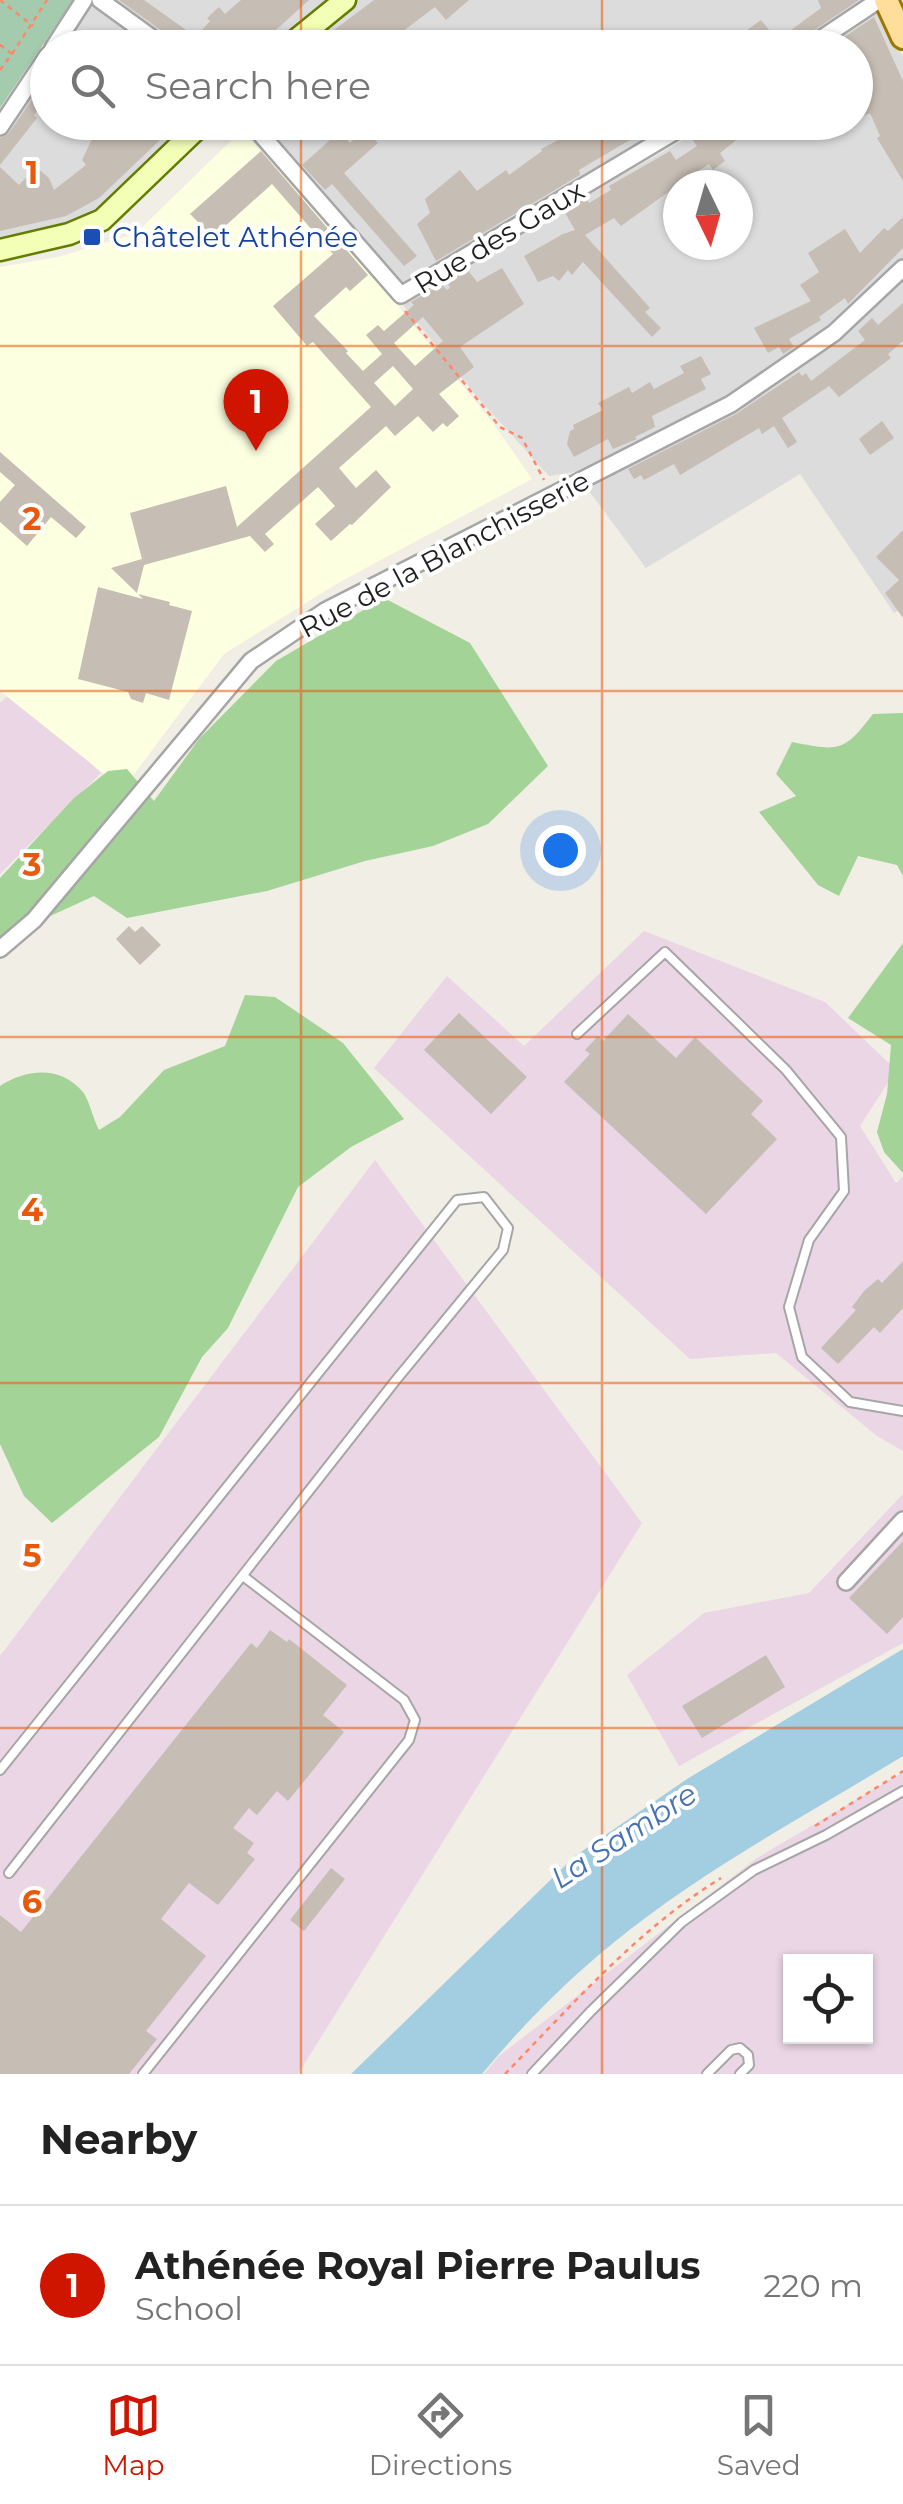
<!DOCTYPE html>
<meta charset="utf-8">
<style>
:root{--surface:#fff;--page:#f2f2f2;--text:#222;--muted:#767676;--line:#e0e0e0;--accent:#cf1400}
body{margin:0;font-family:Montserrat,sans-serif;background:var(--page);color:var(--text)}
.controls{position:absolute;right:30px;bottom:30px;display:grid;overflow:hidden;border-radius:0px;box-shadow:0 2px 8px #0004}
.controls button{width:90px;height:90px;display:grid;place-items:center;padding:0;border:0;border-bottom:2px solid var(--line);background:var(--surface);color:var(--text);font:50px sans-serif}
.compass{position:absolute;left:663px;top:170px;width:90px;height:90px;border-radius:50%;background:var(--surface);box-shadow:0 2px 8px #0004;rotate:175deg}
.you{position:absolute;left:560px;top:850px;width:35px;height:35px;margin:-25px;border:8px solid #fff;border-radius:50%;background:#1a73e8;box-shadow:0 0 0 15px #1a73e833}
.badge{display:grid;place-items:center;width:65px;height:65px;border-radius:50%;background:var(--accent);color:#fff;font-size:32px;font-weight:700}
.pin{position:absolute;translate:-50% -82px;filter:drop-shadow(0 2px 5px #0008)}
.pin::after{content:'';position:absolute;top:52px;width:35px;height:30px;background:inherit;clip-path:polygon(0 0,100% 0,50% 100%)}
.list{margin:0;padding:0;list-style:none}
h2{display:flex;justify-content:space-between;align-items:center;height:130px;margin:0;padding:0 40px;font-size:42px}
h2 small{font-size:32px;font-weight:400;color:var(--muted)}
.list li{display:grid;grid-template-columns:65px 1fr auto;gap:30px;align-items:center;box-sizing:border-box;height:160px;padding:0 40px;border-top:2px solid var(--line)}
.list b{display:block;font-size:38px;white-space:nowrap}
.list p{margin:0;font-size:32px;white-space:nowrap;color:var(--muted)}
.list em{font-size:32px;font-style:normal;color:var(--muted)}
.icon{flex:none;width:55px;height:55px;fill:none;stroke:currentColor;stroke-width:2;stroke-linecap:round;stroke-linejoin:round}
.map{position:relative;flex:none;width:903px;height:2074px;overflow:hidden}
.search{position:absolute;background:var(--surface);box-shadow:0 2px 8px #0004;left:30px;right:30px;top:30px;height:110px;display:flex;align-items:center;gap:25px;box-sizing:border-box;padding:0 35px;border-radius:55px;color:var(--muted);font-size:38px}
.sheet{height:290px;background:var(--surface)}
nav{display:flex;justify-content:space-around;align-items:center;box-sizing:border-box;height:140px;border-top:2px solid var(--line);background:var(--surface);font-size:28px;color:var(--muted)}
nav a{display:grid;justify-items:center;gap:5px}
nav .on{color:var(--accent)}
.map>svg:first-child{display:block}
.residential{fill:#dddcdc;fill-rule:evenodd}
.industrial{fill:#ead6e5;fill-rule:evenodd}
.education{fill:#fcffe0}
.forest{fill:#a3d397}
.cemetery{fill:#a4cbae}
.water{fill:#a3cde1}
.building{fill:#c6bdb4;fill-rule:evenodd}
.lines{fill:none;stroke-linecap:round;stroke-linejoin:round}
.lane-casing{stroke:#a6a6a6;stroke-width:12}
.street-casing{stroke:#a6a6a6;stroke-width:20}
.secondary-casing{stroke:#637d00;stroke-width:25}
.primary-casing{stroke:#9b7700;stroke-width:28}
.path{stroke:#ff8668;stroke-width:2.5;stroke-dasharray:5 5;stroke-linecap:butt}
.lane{stroke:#fff;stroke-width:8}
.street{stroke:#fff;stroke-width:15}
.secondary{stroke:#f3feb6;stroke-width:20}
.primary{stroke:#ffde9c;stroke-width:22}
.grid{fill:none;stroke:#e8590c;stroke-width:2.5;stroke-opacity:0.55}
.transit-dot{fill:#1a4fb4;stroke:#fff;stroke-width:4}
.labels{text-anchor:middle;stroke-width:8;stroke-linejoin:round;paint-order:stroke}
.transit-label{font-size:28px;fill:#164399;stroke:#fff;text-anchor:start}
.street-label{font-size:28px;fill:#1f1f1f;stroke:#fff}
.water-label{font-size:30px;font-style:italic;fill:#4572b6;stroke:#fff}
.grid-label{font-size:32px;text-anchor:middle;font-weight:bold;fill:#e8590c;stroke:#fff;stroke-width:8;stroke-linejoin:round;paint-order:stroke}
</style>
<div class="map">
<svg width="903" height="2074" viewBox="0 0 903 2074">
<rect width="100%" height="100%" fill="#f1eee5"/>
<!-- residential -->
<path class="residential" d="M 85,0 L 873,0 L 803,47 L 55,48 Z
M 876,2 L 903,57 L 903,607 L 894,613 L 800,474 L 646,568 L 575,472 L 549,476 L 479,399 L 403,305 L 500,244 L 687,138 L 708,123 L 856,122 L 856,48 L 812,47 ZM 678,185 L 738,185 L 738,245 L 678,245 Z
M 47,59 L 48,122 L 222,123 L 111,225 L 0,254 L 0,134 Z
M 243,123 L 696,123 L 402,301 Z"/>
<!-- industrial -->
<path class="industrial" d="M 13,691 L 101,773 L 0,874 L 0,703 Z
M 644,931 L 825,1002 L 896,1070 L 860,1126 L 896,1183 L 903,1176 L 903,1451 L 877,1436 L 776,1353 L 690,1359 L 374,1068 L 447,976 L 524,1046 Z
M 375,1160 L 642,1523 L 298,2074 L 0,2074 L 0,1656 Z
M 903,1494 L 903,1643 L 679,1766 L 627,1675 L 704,1613 L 809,1593 Z
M 903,1772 L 903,2074 L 484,2074 L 499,2056 L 757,1858 ZM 790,1962 L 866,1962 L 866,2036 L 790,2036 Z"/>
<!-- education -->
<path class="education" d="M 242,130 L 385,290 L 493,423 L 532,479 L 338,583 L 224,654 L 123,789 L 0,691 L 0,267 L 58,257 L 135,234 Z"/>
<!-- forest -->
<path class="forest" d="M 384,598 L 470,643 L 548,766 L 488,824 L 433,846 L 365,861 L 267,891 L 127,918 L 94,896 L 0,939 L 0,878 L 74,798 L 108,771 L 127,769 L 154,801 L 199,739 L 276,661 Z
M 903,713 L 903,876 L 897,865 L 858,856 L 839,896 L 818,885 L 759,812 L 796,796 L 776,774 L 792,742 C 839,751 843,753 873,714 Z
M 903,943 L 903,1173 L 884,1152 L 877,1132 L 887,1094 L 891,1045 L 848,1018 Z
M 245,995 L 275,997 L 343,1043 L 404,1119 L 351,1147 L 298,1187 L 228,1328 L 202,1357 L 159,1437 L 52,1523 L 24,1496 L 0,1444 L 0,1086 C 26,1069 60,1065 83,1092 C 90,1102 93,1119 99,1130 L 120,1117 L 164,1070 L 225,1046 Z"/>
<!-- cemetery -->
<path class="cemetery" d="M 0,0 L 73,0 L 0,108 Z"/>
<!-- water -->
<path class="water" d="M 903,1649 L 903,1756 C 805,1816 701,1871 612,1944 C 565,1982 520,2028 482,2074 L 351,2074 L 575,1856 L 687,1779 Z"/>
<!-- building -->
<path class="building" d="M 119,0 L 144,0 L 196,37 L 210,21 L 207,18 L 219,7 L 225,14 L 241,0 L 309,0 L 256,48 L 177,48 L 173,39 Z
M 374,0 L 469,0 L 446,20 L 435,7 L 394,38 L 390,31 L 370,48 L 310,48 Z
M 818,0 L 859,0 L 801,39 L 796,48 L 722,48 L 761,20 L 770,31 L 778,30 L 783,36 L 821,8 Z
M 874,17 L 903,81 L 903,181 L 877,138 L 880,136 L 870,113 L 863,116 L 856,99 L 856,48 L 828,48 Z
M 48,76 L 48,98 L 34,115 L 37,118 L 0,165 L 0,138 L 9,133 Z
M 100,122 L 179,122 L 99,198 L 66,216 L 0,231 L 0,167 L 19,185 L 36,167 L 49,178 L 54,190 L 86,165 L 82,160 Z
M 593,122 L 660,122 L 579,170 L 580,175 L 436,261 L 417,224 L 430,213 L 425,199 L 460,170 L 477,191 L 506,170 L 509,175 L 542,151 L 541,149 Z
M 718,122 L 759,122 L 720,153 L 725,161 L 713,170 L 709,164 L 688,178 L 693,185 L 678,185 L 621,226 L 614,218 L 585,235 L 650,308 L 645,312 L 661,328 L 652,337 L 583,262 L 572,275 L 568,270 L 559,281 L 553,276 L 538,282 L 524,256 L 563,234 L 575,230 L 564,211 L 586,198 L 589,203 L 611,190 L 609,186 L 670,151 L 676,160 L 697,146 L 692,139 Z
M 364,129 L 378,143 L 344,173 L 417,256 L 404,266 L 332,184 L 325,190 L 302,165 L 340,131 L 350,143 Z
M 261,151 L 368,275 L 350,291 L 346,287 L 314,316 L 348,351 L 346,353 L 363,371 L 382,354 L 366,335 L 378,325 L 384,331 L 414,305 L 411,302 L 441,284 L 447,290 L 450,288 L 447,281 L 467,269 L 477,282 L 502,268 L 524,304 L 460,347 L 474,367 L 439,394 L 459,416 L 447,427 L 443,423 L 433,432 L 418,416 L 395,436 L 386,426 L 339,468 L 356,488 L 376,470 L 391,487 L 352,525 L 350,524 L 331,541 L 315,524 L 335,506 L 318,487 L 265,534 L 274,544 L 265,552 L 250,536 L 144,565 L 137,593 L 111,568 L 142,559 L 130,513 L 226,486 L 237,527 L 371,407 L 313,342 L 307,346 L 273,306 L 333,254 L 272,184 L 213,237 L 190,214 ZM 423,317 L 443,341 L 415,366 L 394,343 ZM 393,366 L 413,389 L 395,406 L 374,383 Z
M 903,217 L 903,248 L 848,304 L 845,298 L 819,317 L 821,320 L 789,339 L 794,347 L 783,354 L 779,347 L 768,353 L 754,328 L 811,301 L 800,285 L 819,272 L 808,253 L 845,229 L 860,253 L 884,228 L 888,231 Z
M 903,303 L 903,341 L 888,354 L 891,358 L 839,397 L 829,386 L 782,418 L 797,442 L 788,448 L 774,426 L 762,434 L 759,428 L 680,475 L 674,464 L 644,480 L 641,475 L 634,479 L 628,469 L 736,414 L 799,372 L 802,376 L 806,373 L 811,381 L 865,340 L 858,331 L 872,318 L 878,325 Z
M 701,356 L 711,374 L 701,379 L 706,389 L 652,416 L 655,427 L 635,437 L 637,439 L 613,449 L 608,439 L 574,457 L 567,444 L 570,431 L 574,429 L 573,425 L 603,410 L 598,403 L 629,387 L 632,393 L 650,382 L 654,389 L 684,373 L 680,366 Z
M 882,421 L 894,438 L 870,455 L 859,439 Z
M 0,452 L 86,527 L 76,538 L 51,517 L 27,546 L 0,522 L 0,502 L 15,485 L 0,472 Z
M 903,530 L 903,618 L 885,593 L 899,580 L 876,557 Z
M 98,587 L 143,599 L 138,594 L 170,602 L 169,605 L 192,611 L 169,700 L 146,693 L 143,703 L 131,699 L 128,692 L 78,679 Z
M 129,926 L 135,932 L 142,926 L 161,945 L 140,965 L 116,939 Z
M 459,1013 L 527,1077 L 491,1114 L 424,1050 Z
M 628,1014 L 676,1058 L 695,1037 L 763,1101 L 751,1114 L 777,1139 L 706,1214 L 564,1082 L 590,1054 L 585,1050 L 598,1036 L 603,1041 Z
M 903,1261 L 903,1308 L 880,1333 L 874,1327 L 838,1364 L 821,1348 L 856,1310 L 852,1307 L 864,1291 L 878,1279 L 882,1283 Z
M 903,1541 L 903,1617 L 887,1634 L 849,1598 Z
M 270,1630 L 287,1642 L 289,1639 L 347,1685 L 323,1715 L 344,1732 L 288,1801 L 277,1791 L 257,1815 L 249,1808 L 233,1828 L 254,1843 L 247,1853 L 255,1859 L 218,1905 L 189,1883 L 161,1919 L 206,1956 L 146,2031 L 157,2039 L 129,2074 L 0,2074 L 0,1915 L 21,1932 L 251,1643 L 257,1648 Z
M 766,1655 L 785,1687 L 702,1738 L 682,1706 Z
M 331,1868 L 345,1879 L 304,1931 L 290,1920 Z"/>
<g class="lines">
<defs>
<path id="lane" d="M 577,1034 L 665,952 L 786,1070 L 841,1137 L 844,1191 L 809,1240 L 789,1307 L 802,1357 L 850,1402 L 903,1411
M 0,1770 L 457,1200 L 484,1197 L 508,1228 L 503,1250 L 396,1380 L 9,1873
M 143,2074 L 409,1740 L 415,1720 L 404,1700 L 243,1576
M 532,2074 L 591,2011 L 682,1922 L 754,1870 L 826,1835 L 903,1791
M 707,2074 L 731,2050 L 740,2048 L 748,2055 L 749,2065 L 740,2074"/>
<path id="street" d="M 100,0 L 166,48
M 53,48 L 84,0
M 807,48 L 879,0
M 250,122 L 401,295 L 691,122
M 0,127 L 48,55
M 0,949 L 34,920 L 251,661 L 325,611 L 731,404 L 834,333 L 903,268
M 846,1582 L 903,1520"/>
<path id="secondary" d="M 286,48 L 345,0
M 0,250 L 69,234 L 102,220 L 204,122"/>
<path id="primary" d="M 886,0 L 903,37"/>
</defs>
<!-- lane casing -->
<use href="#lane" class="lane-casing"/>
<!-- street casing -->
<use href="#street" class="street-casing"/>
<!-- secondary casing -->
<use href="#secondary" class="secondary-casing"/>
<!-- primary casing -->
<use href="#primary" class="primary-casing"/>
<!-- path -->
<path class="path" d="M 0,0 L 33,26
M 0,45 L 12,54 L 0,70
M 12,54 L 47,0
M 405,311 L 500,427 L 522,438 L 544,480
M 815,1826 L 903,1771
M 505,2074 C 572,2005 638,1929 721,1878"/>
<!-- lane -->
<use href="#lane" class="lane"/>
<!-- street -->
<use href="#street" class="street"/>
<!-- secondary -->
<use href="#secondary" class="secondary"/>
<!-- primary -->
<use href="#primary" class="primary"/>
</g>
<!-- grid -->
<path class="grid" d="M 301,0 L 301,48M 602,0 L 602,48M 301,122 L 301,2074M 602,122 L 602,2074M 0,346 L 903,346M 0,691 L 903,691M 0,1037 L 903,1037M 0,1383 L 903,1383M 0,1728 L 903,1728"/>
<!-- markers -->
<rect class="transit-dot" x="82" y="227" width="20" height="20" rx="5"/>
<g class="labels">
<!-- transit labels -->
<g class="transit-label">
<text x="112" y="247">Châtelet Athénée</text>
</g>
<!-- street labels -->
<g class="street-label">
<text transform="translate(499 237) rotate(-31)" y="10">Rue des Gaux</text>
<text transform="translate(444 554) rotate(-28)" y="10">Rue de la Blanchisserie</text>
</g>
<!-- water labels -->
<g class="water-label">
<text transform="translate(624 1836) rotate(-33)" y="10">La Sambre</text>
</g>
</g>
<g class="grid-label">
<text x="32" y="184">1</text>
<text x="32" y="530">2</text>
<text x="32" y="876">3</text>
<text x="32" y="1221">4</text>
<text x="32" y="1567">5</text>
<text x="32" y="1913">6</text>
</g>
</svg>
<div class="controls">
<button><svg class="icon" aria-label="locate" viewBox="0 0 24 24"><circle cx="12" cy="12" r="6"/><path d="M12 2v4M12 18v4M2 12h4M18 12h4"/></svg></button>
</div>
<svg class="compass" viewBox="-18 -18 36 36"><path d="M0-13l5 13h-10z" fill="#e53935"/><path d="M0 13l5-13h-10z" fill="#767676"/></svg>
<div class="you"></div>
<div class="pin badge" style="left:256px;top:451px">1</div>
<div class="search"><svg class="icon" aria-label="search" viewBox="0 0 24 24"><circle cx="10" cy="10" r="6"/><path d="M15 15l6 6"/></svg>Search here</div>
</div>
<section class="sheet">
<h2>Nearby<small></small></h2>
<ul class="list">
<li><span class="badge">1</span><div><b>Athénée Royal Pierre Paulus</b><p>School</p></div><em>220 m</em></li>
</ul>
</section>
<nav>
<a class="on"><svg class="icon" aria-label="map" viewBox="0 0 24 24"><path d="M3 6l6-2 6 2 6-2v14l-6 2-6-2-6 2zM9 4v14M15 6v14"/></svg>Map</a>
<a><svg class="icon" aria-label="directions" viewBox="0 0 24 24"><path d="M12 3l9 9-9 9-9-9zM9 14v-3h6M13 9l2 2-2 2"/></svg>Directions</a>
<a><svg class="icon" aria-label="saved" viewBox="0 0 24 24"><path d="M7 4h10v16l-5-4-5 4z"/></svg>Saved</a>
</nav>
